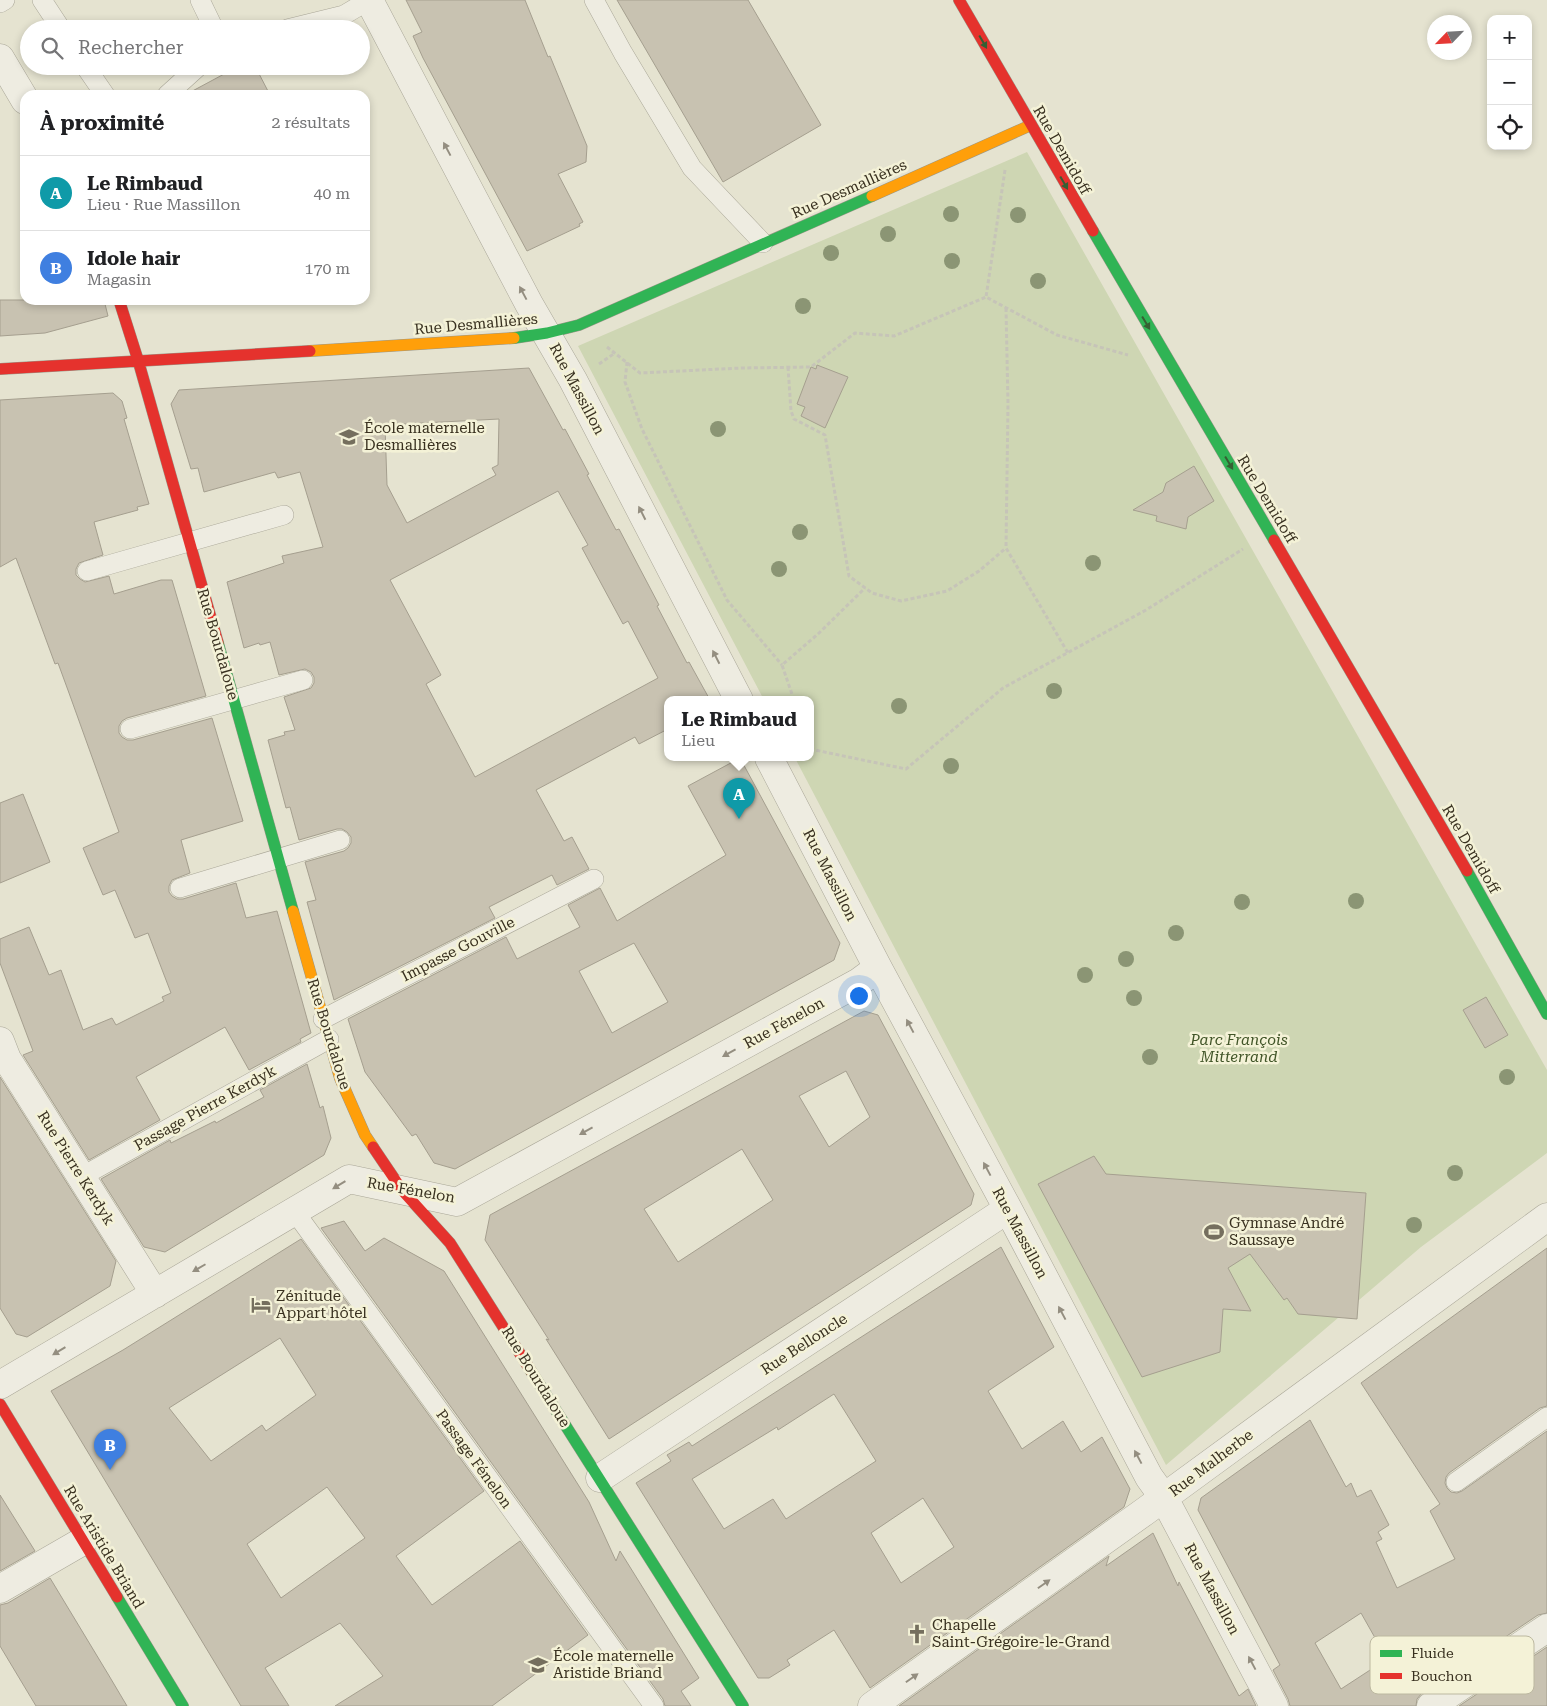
<!DOCTYPE html>
<html lang="fr">
<meta charset="utf-8">
<style>
:root{--surface:#fff;--page:#f2f2f2;--text:#202124;--muted:#757577;--line:#e0e0e0;--accent:#756f5e}
body{margin:0;font-family:"Roboto Serif",serif;background:var(--page);color:var(--text)}
.controls{position:absolute;right:15px;top:15px;display:grid;overflow:hidden;border-radius:10px;box-shadow:0 2px 8px #0003}
.controls button{width:45px;height:45px;display:grid;place-items:center;padding:0;border:0;border-bottom:1px solid var(--line);background:var(--surface);color:var(--text);font:25px sans-serif}
.compass{position:absolute;left:1427px;top:15px;width:45px;height:45px;border-radius:50%;background:var(--surface);box-shadow:0 2px 8px #0003;rotate:245deg}
.you{position:absolute;left:858px;top:995px;width:18px;height:18px;margin:-12px;border:4px solid #fff;border-radius:50%;background:#1a73e8;box-shadow:0 0 0 8px #1a73e833}
.badge{display:grid;place-items:center;width:32px;height:32px;border-radius:50%;background:var(--accent);color:#fff;font-size:16px;font-weight:700}
.pin{position:absolute;translate:-50% -41px;filter:drop-shadow(0 1px 2px #0008)}
.pin::after{content:'';position:absolute;top:26px;width:18px;height:15px;background:inherit;clip-path:polygon(0 0,100% 0,50% 100%)}
.popup{position:absolute;left:664px;top:696px;width:150px;height:65px;box-sizing:border-box;display:grid;place-content:center;border-radius:10px;background:var(--surface);filter:drop-shadow(0 1px 4px #0005);font-size:16px;white-space:nowrap;color:var(--muted)}
.popup b{font-size:19px;color:var(--text)}
.popup::after{content:'';position:absolute;left:50%;top:100%;margin-left:-10px;border:10px solid transparent;border-top-color:var(--surface)}
.list{margin:0;padding:0;list-style:none}
h2{display:flex;justify-content:space-between;align-items:center;height:65px;margin:0;padding:0 20px;font-size:21px}
h2 small{font-size:16px;font-weight:400;color:var(--muted)}
.list li{display:grid;grid-template-columns:32px 1fr auto;gap:15px;align-items:center;box-sizing:border-box;height:75px;padding:0 20px;border-top:1px solid var(--line)}
.list b{display:block;font-size:19px;white-space:nowrap}
.list p{margin:0;font-size:16px;white-space:nowrap;color:var(--muted)}
.list em{font-size:16px;font-style:normal;color:var(--muted)}
.icon{flex:none;width:28px;height:28px;fill:none;stroke:currentColor;stroke-width:2;stroke-linecap:round;stroke-linejoin:round}
.map{position:relative;flex:none;width:1547px;height:1706px;overflow:hidden}
.search{position:absolute;background:var(--surface);box-shadow:0 2px 8px #0003;left:20px;top:20px;width:350px;height:55px;display:flex;align-items:center;gap:12px;box-sizing:border-box;padding:0 18px;border-radius:28px;color:var(--muted);font-size:19px}
.panel{position:absolute;background:var(--surface);box-shadow:0 2px 8px #0003;left:20px;top:90px;width:350px;height:215px;border-radius:15px}
.map>svg:first-child{display:block}
.green{fill:#ced6b3}
.building{fill:#c8c2b1;stroke:#a59f8f;fill-rule:evenodd}
.lines{fill:none;stroke-linecap:round;stroke-linejoin:round}
.lane-casing{stroke:#aaa798;stroke-width:20}
.street-casing{stroke:#aaa798;stroke-width:29}
.fast-casing{stroke:#9a9788;stroke-width:12}
.slow-casing{stroke:#9a9788;stroke-width:12}
.jam-casing{stroke:#9a9788;stroke-width:12}
.path{stroke:#c6c4b8;stroke-width:3;stroke-dasharray:4 2.5;stroke-linecap:butt}
.lane{stroke:#eeece1;stroke-width:19}
.street{stroke:#eeece1;stroke-width:28}
.fast{stroke:#30b455;stroke-width:11}
.slow{stroke:#ff9f0a;stroke-width:11}
.jam{stroke:#e5322d;stroke-width:11}
.tree{fill:#8b9574}
.oneway{fill:#365f33}
.oneway2{fill:#948e80}
.labels{text-anchor:middle;stroke-width:5;stroke-linejoin:round;paint-order:stroke}
.street-label{font-size:15px;fill:#393120;stroke:#f4f2d7}
.poi-label{font-size:15px;fill:#393120;stroke:#f4f2d7;text-anchor:start}
.park-label{font-size:15px;font-style:italic;fill:#415528;stroke:#f4f2d7}
.key{fill:#f4f2d7;stroke:#bcb8a0;stroke-width:1}
.key-label{font-size:14px;fill:#393120}
</style>
<div class="map">
<svg width="1547" height="1706" viewBox="0 0 1547 1706">
<rect width="100%" height="100%" fill="#e5e3d0"/>
<!-- green -->
<path class="green" d="M 1027,152 L 1547,1070 L 1547,1153 L 1421,1247 L 1166,1465 L 795,758 L 810,758 L 810,700 L 764,700 L 578,346 Z"/>
<!-- building -->
<path class="building" d="M 406,0 L 525,0 L 548,57 L 550,56 L 587,146 L 586,162 L 558,174 L 583,222 L 579,224 L 580,226 L 527,251 L 423,58 L 413,36 L 422,32 Z
M 617,0 L 748,0 L 821,125 L 723,182 Z
M 239,66 L 255,66 L 270,95 L 185,95 Z
M 0,300 L 104,300 L 108,316 L 45,333 L 0,336 Z
M 817,365 L 848,377 L 825,428 L 801,416 L 805,407 L 797,404 L 811,367 L 816,369 Z
M 529,368 L 563,430 L 565,429 L 589,474 L 587,475 L 616,530 L 619,529 L 659,605 L 657,606 L 687,663 L 689,662 L 710,700 L 668,700 L 668,729 L 639,744 L 635,737 L 536,790 L 564,841 L 572,837 L 589,869 L 557,885 L 552,875 L 489,907 L 495,918 L 334,1000 L 307,902 L 316,900 L 305,862 L 344,851 L 348,848 L 351,843 L 351,837 L 347,832 L 342,829 L 337,829 L 299,840 L 290,807 L 286,808 L 268,740 L 285,735 L 284,732 L 295,730 L 284,697 L 311,688 L 314,683 L 314,677 L 311,672 L 305,669 L 279,675 L 270,642 L 260,645 L 259,643 L 244,648 L 227,582 L 284,563 L 282,556 L 323,547 L 300,472 L 278,478 L 275,472 L 204,492 L 198,468 L 191,469 L 171,404 L 179,390 ZM 499,419 L 498,465 L 492,468 L 496,475 L 407,523 L 387,485 L 385,425 ZM 558,491 L 588,545 L 582,548 L 623,624 L 628,621 L 658,678 L 475,777 L 426,684 L 441,675 L 390,580 Z
M 113,393 L 122,401 L 127,418 L 124,419 L 149,504 L 137,507 L 138,510 L 94,522 L 103,555 L 79,563 L 76,569 L 76,575 L 80,579 L 85,582 L 109,576 L 114,594 L 161,580 L 172,580 L 206,696 L 127,718 L 122,721 L 119,726 L 119,733 L 122,737 L 127,740 L 133,740 L 212,718 L 243,821 L 181,840 L 190,873 L 172,880 L 169,886 L 169,892 L 172,896 L 177,899 L 183,899 L 236,883 L 246,918 L 277,911 L 311,1033 L 300,1039 L 301,1042 L 249,1070 L 225,1027 L 136,1077 L 160,1120 L 89,1160 L 23,1055 L 33,1051 L 0,963 L 0,939 L 29,927 L 49,975 L 61,970 L 83,1030 L 112,1018 L 116,1025 L 164,1001 L 162,997 L 171,993 L 148,933 L 135,938 L 115,890 L 103,895 L 83,848 L 119,832 L 69,693 L 58,663 L 55,664 L 16,558 L 0,567 L 0,400 Z
M 1194,466 L 1214,501 L 1188,517 L 1186,529 L 1156,521 L 1157,516 L 1133,510 L 1163,492 L 1166,483 Z
M 740,758 L 840,943 L 834,960 L 455,1169 L 434,1163 L 416,1134 L 412,1136 L 365,1072 L 348,1019 L 506,937 L 517,959 L 580,927 L 568,905 L 600,888 L 617,921 L 726,855 L 688,786 ZM 634,943 L 668,1002 L 612,1033 L 579,971 Z
M 23,794 L 50,862 L 0,883 L 0,803 Z
M 1486,997 L 1508,1035 L 1485,1048 L 1463,1010 Z
M 864,1011 L 878,1015 L 974,1194 L 971,1205 L 609,1439 L 546,1339 L 549,1340 L 485,1240 L 490,1215 ZM 846,1071 L 870,1117 L 829,1147 L 799,1096 ZM 742,1149 L 773,1200 L 678,1262 L 644,1209 Z
M 307,1064 L 320,1108 L 323,1106 L 331,1138 L 324,1155 L 165,1252 L 144,1247 L 101,1179 L 170,1140 L 171,1143 L 215,1121 L 216,1123 L 264,1097 L 260,1090 Z
M 0,1077 L 116,1261 L 110,1286 L 27,1337 L 16,1334 L 0,1308 Z
M 1094,1156 L 1106,1174 L 1366,1193 L 1357,1319 L 1298,1314 L 1287,1298 L 1284,1300 L 1250,1254 L 1228,1268 L 1251,1311 L 1223,1309 L 1220,1352 L 1142,1377 L 1038,1184 Z
M 344,1221 L 365,1251 L 384,1238 L 444,1271 L 589,1502 L 616,1561 L 620,1551 L 699,1678 L 681,1691 L 691,1706 L 665,1706 L 663,1699 L 321,1228 Z
M 301,1239 L 484,1491 L 396,1556 L 432,1605 L 520,1541 L 588,1635 L 492,1706 L 335,1706 L 383,1676 L 340,1623 L 265,1668 L 289,1706 L 241,1706 L 51,1391 L 123,1350 ZM 280,1338 L 316,1395 L 266,1431 L 262,1425 L 211,1461 L 169,1408 ZM 327,1487 L 365,1538 L 281,1598 L 247,1544 Z
M 1001,1247 L 1054,1347 L 988,1391 L 1022,1449 L 1063,1421 L 1081,1452 L 1102,1437 L 1130,1489 L 1124,1507 L 870,1688 L 834,1630 L 787,1660 L 790,1665 L 769,1678 L 758,1678 L 636,1483 L 671,1461 L 667,1455 L 689,1442 L 692,1446 ZM 834,1394 L 876,1461 L 786,1519 L 773,1499 L 724,1529 L 692,1479 L 777,1427 L 778,1430 ZM 923,1498 L 954,1547 L 901,1583 L 871,1533 Z
M 1547,1248 L 1547,1406 L 1540,1408 L 1449,1473 L 1446,1477 L 1445,1483 L 1447,1488 L 1451,1492 L 1457,1493 L 1462,1491 L 1547,1431 L 1547,1613 L 1538,1615 L 1422,1693 L 1417,1699 L 1416,1706 L 1290,1706 L 1288,1699 L 1273,1670 L 1280,1665 L 1198,1510 L 1201,1498 L 1310,1420 L 1346,1487 L 1351,1483 L 1357,1497 L 1371,1490 L 1389,1525 L 1378,1532 L 1382,1539 L 1376,1542 L 1397,1588 L 1455,1559 L 1430,1511 L 1440,1504 L 1361,1383 ZM 1361,1613 L 1387,1659 L 1341,1689 L 1315,1643 Z
M 0,1495 L 35,1551 L 0,1571 Z
M 1153,1533 L 1178,1586 L 1179,1582 L 1239,1696 L 1248,1689 L 1256,1706 L 899,1706 L 1109,1556 L 1106,1566 Z
M 50,1578 L 108,1674 L 127,1706 L 36,1706 L 0,1646 L 0,1605 L 8,1603 Z
M 1547,1647 L 1547,1706 L 1459,1706 Z"/>
<g class="lines">
<defs>
<path id="lane" d="M 42,0 L 61,29
M 200,0 L 214,29
M 594,0 L 623,53 L 692,168 L 763,243
M 0,3 L 5,0
M 287,29 L 344,15 L 369,0
M 85,66 L 105,95
M 167,95 L 199,66
M 87,571 L 284,515
M 130,729 L 303,680
M 180,888 L 340,840
M 323,1019 L 594,879
M 81,1177 L 329,1039
M 295,1212 L 654,1706
M 1456,1482 L 1547,1417"/>
<path id="street" d="M 369,0 L 529,304 L 573,380 L 739,700
M 0,58 L 25,100
M 769,758 L 878,968 L 1008,1209 L 1149,1477 L 1164,1498 L 1274,1706
M 0,1041 L 7,1059 L 155,1294
M 0,1385 L 349,1179 L 457,1202 L 859,982 L 878,968
M 600,1478 L 1008,1209
M 0,1589 L 83,1541
M 872,1706 L 1144,1512 L 1547,1217
M 1431,1706 L 1547,1628"/>
<path id="fast" d="M 1093,231 L 1274,540
M 514,338 L 547,333 L 579,325 L 872,196
M 218,643 L 293,911
M 1467,871 L 1547,1014
M 531,1371 L 743,1706
M 117,1597 L 183,1706"/>
<path id="slow" d="M 872,196 L 1031,125
M 310,351 L 514,338
M 293,911 L 340,1078 L 365,1135 L 373,1147"/>
<path id="jam" d="M 959,0 L 1093,231
M 119,300 L 138,360 L 218,643
M 0,369 L 310,351
M 1274,540 L 1467,871
M 373,1147 L 402,1190 L 450,1243 L 531,1371
M 0,1404 L 117,1597"/>
</defs>
<!-- lane casing -->
<use href="#lane" class="lane-casing"/>
<!-- street casing -->
<use href="#street" class="street-casing"/>
<!-- fast casing -->
<use href="#fast" class="fast-casing"/>
<!-- slow casing -->
<use href="#slow" class="slow-casing"/>
<!-- jam casing -->
<use href="#jam" class="jam-casing"/>
<!-- path -->
<path class="path" d="M 1005,170 L 986,297 L 1057,335 L 1128,355
M 1006,308 L 1008,404 L 1006,548 L 1068,653
M 607,347 L 640,373 L 741,368 L 811,367 L 855,333 L 894,336 L 986,297
M 627,362 L 625,382 L 642,429 L 727,600 L 782,665
M 599,364 L 615,353
M 788,367 L 791,411 L 794,419 L 825,435 L 849,576 L 872,593 L 901,601 L 947,591 L 979,571 L 1006,548
M 794,700 L 782,665 L 818,634 L 865,588
M 810,749 L 906,769 L 1003,688 L 1146,610 L 1243,549"/>
<!-- lane -->
<use href="#lane" class="lane"/>
<!-- street -->
<use href="#street" class="street"/>
<!-- fast -->
<use href="#fast" class="fast"/>
<!-- slow -->
<use href="#slow" class="slow"/>
<!-- jam -->
<use href="#jam" class="jam"/>
</g>
<!-- trees -->
<g class="tree">
<circle cx="951" cy="214" r="8"/>
<circle cx="1018" cy="215" r="8"/>
<circle cx="888" cy="234" r="8"/>
<circle cx="831" cy="253" r="8"/>
<circle cx="952" cy="261" r="8"/>
<circle cx="1038" cy="281" r="8"/>
<circle cx="803" cy="306" r="8"/>
<circle cx="718" cy="429" r="8"/>
<circle cx="800" cy="532" r="8"/>
<circle cx="1093" cy="563" r="8"/>
<circle cx="779" cy="569" r="8"/>
<circle cx="1054" cy="691" r="8"/>
<circle cx="899" cy="706" r="8"/>
<circle cx="951" cy="766" r="8"/>
<circle cx="1356" cy="901" r="8"/>
<circle cx="1242" cy="902" r="8"/>
<circle cx="1176" cy="933" r="8"/>
<circle cx="1126" cy="959" r="8"/>
<circle cx="1085" cy="975" r="8"/>
<circle cx="1134" cy="998" r="8"/>
<circle cx="1150" cy="1057" r="8"/>
<circle cx="1507" cy="1077" r="8"/>
<circle cx="1455" cy="1173" r="8"/>
<circle cx="1414" cy="1225" r="8"/>
</g>
<!-- one-way arrows -->
<defs><path id="oneway-solid" d="M-6-.8H1V-3.2L6.5 0L1 3.2V.8H-6Z" transform="scale(1.25)"/></defs>
<g class="oneway">
<use href="#oneway-solid" transform="translate(983 42) rotate(60)"/>
<use href="#oneway-solid" transform="translate(1064 183) rotate(60)"/>
<use href="#oneway-solid" transform="translate(1146 323) rotate(59)"/>
<use href="#oneway-solid" transform="translate(1229 463) rotate(59)"/>
</g>
<g class="oneway2">
<use href="#oneway-solid" transform="translate(447 149) rotate(-118)"/>
<use href="#oneway-solid" transform="translate(523 293) rotate(-118)"/>
<use href="#oneway-solid" transform="translate(642 513) rotate(-117)"/>
<use href="#oneway-solid" transform="translate(716 657) rotate(-117)"/>
<use href="#oneway-solid" transform="translate(910 1026) rotate(-118)"/>
<use href="#oneway-solid" transform="translate(729 1053) rotate(151)"/>
<use href="#oneway-solid" transform="translate(586 1131) rotate(151)"/>
<use href="#oneway-solid" transform="translate(987 1169) rotate(-118)"/>
<use href="#oneway-solid" transform="translate(339 1185) rotate(149)"/>
<use href="#oneway-solid" transform="translate(199 1268) rotate(150)"/>
<use href="#oneway-solid" transform="translate(1062 1313) rotate(-118)"/>
<use href="#oneway-solid" transform="translate(59 1351) rotate(149)"/>
<use href="#oneway-solid" transform="translate(1138 1457) rotate(-118)"/>
<use href="#oneway-solid" transform="translate(1044 1584) rotate(-35)"/>
<use href="#oneway-solid" transform="translate(1252 1663) rotate(-118)"/>
<use href="#oneway-solid" transform="translate(912 1678) rotate(-35)"/>
</g>
<!-- icons -->
<defs>
<symbol id="school-bare" viewBox="-9 -9 18 18"><path d="M0-5L7-2L0 1L-7-2ZM-4 1L0 2.5L4 1V4Q0 6-4 4Z" fill="#756f5e" stroke="#f4f2d7" stroke-width="2.5" paint-order="stroke"/></symbol>
<symbol id="stadium-bare" viewBox="-9 -9 18 18"><path d="M0-5a6.5 5 0 1 0 0 10a6.5 5 0 1 0 0-10ZM-3.5-1.8h7v3.6h-7Z" fill="#756f5e" stroke="#f4f2d7" stroke-width="2.5" paint-order="stroke"/></symbol>
<symbol id="hotel-bare" viewBox="-9 -9 18 18"><path d="M-6-4.5h1.5V1H6V5H4.5V3h-9V5H-6ZM-4 0a1.8 1.8 0 1 1 3.6 0ZM.5 0V-2.5h3Q6-2.5 6 0Z" fill="#756f5e" stroke="#f4f2d7" stroke-width="2.5" paint-order="stroke"/></symbol>
<symbol id="church-bare" viewBox="-9 -9 18 18"><path d="M-1.2-6h2.4v3.5h3.3v2.4h-3.3V6h-2.4V-.1h-3.3v-2.4h3.3Z" fill="#756f5e" stroke="#f4f2d7" stroke-width="2.5" paint-order="stroke"/></symbol>
</defs>
<g fill-rule="evenodd">
<use href="#school-bare" x="335" y="423" width="28" height="28"/>
<use href="#stadium-bare" x="1200" y="1218" width="28" height="28"/>
<use href="#hotel-bare" x="247" y="1291" width="28" height="28"/>
<use href="#church-bare" x="903" y="1620" width="28" height="28"/>
<use href="#school-bare" x="524" y="1651" width="28" height="28"/>
</g>
<g class="labels">
<!-- street labels -->
<g class="street-label">
<text transform="translate(1062 150) rotate(60)" y="5">Rue Demidoff</text>
<text transform="translate(849 189) rotate(-24)" y="5">Rue Desmallières</text>
<text transform="translate(476 324) rotate(-5)" y="5">Rue Desmallières</text>
<text transform="translate(577 389) rotate(62)" y="5">Rue Massillon</text>
<text transform="translate(1267 499) rotate(59)" y="5">Rue Demidoff</text>
<text transform="translate(218 644) rotate(74)" y="5">Rue Bourdaloue</text>
<text transform="translate(1471 849) rotate(60)" y="5">Rue Demidoff</text>
<text transform="translate(830 875) rotate(63)" y="5">Rue Massillon</text>
<text transform="translate(458 949) rotate(-27)" y="5">Impasse Gouville</text>
<text transform="translate(784 1023) rotate(-29)" y="5">Rue Fénelon</text>
<text transform="translate(329 1034) rotate(73)" y="5">Rue Bourdaloue</text>
<text transform="translate(205 1108) rotate(-29)" y="5">Passage Pierre Kerdyk</text>
<text transform="translate(76 1168) rotate(58)" y="5">Rue Pierre Kerdyk</text>
<text transform="translate(411 1190) rotate(10)" y="5">Rue Fénelon</text>
<text transform="translate(1020 1233) rotate(62)" y="5">Rue Massillon</text>
<text transform="translate(804 1344) rotate(-33)" y="5">Rue Belloncle</text>
<text transform="translate(536 1377) rotate(58)" y="5">Rue Bourdaloue</text>
<text transform="translate(474 1459) rotate(54)" y="5">Passage Fénelon</text>
<text transform="translate(1211 1463) rotate(-37)" y="5">Rue Malherbe</text>
<text transform="translate(104 1547) rotate(59)" y="5">Rue Aristide Briand</text>
<text transform="translate(1212 1589) rotate(62)" y="5">Rue Massillon</text>
</g>
<!-- poi labels -->
<g class="poi-label">
<text x="364" y="433">École maternelle<tspan x="364" dy="17">Desmallières</tspan></text>
<text x="1229" y="1228">Gymnase André<tspan x="1229" dy="17">Saussaye</tspan></text>
<text x="276" y="1301">Zénitude<tspan x="276" dy="17">Appart hôtel</tspan></text>
<text x="932" y="1630">Chapelle<tspan x="932" dy="17">Saint-Grégoire-le-Grand</tspan></text>
<text x="553" y="1661">École maternelle<tspan x="553" dy="17">Aristide Briand</tspan></text>
</g>
<!-- park labels -->
<g class="park-label">
<text x="1239" y="1045">Parc François<tspan x="1239" dy="17">Mitterrand</tspan></text>
</g>
</g>
<!-- legend -->
<rect x="1370" y="1636" width="164" height="58" rx="8" class="key"/>
<rect x="1380" y="1650" width="22" height="7" fill="#30b455"/>
<rect x="1380" y="1673" width="22" height="6" fill="#e5322d"/>
<g class="key-label">
<text x="1411" y="1658">Fluide</text>
<text x="1411" y="1681">Bouchon</text>
</g>
</svg>
<div class="controls">
<button>+</button>
<button>−</button>
<button><svg class="icon" aria-label="locate" viewBox="0 0 24 24"><circle cx="12" cy="12" r="6"/><path d="M12 2v4M12 18v4M2 12h4M18 12h4"/></svg></button>
</div>
<svg class="compass" viewBox="-18 -18 36 36"><path d="M0-13l5 13h-10z" fill="#e53935"/><path d="M0 13l5-13h-10z" fill="#757577"/></svg>
<div class="you"></div>
<div class="pin badge" style="left:739px;top:819px;background:#0f9aa8">A</div>
<div class="popup"><b>Le Rimbaud</b>Lieu</div>
<div class="pin badge" style="left:110px;top:1470px;background:#3f7fe0">B</div>
<div class="search"><svg class="icon" aria-label="search" viewBox="0 0 24 24"><circle cx="10" cy="10" r="6"/><path d="M15 15l6 6"/></svg>Rechercher</div>
<section class="panel">
<h2>À proximité<small>2 résultats</small></h2>
<ul class="list">
<li><span class="badge" style="background:#0f9aa8">A</span><div><b>Le Rimbaud</b><p>Lieu · Rue Massillon</p></div><em>40 m</em></li>
<li><span class="badge" style="background:#3f7fe0">B</span><div><b>Idole hair</b><p>Magasin</p></div><em>170 m</em></li>
</ul>
</section>
</div>
